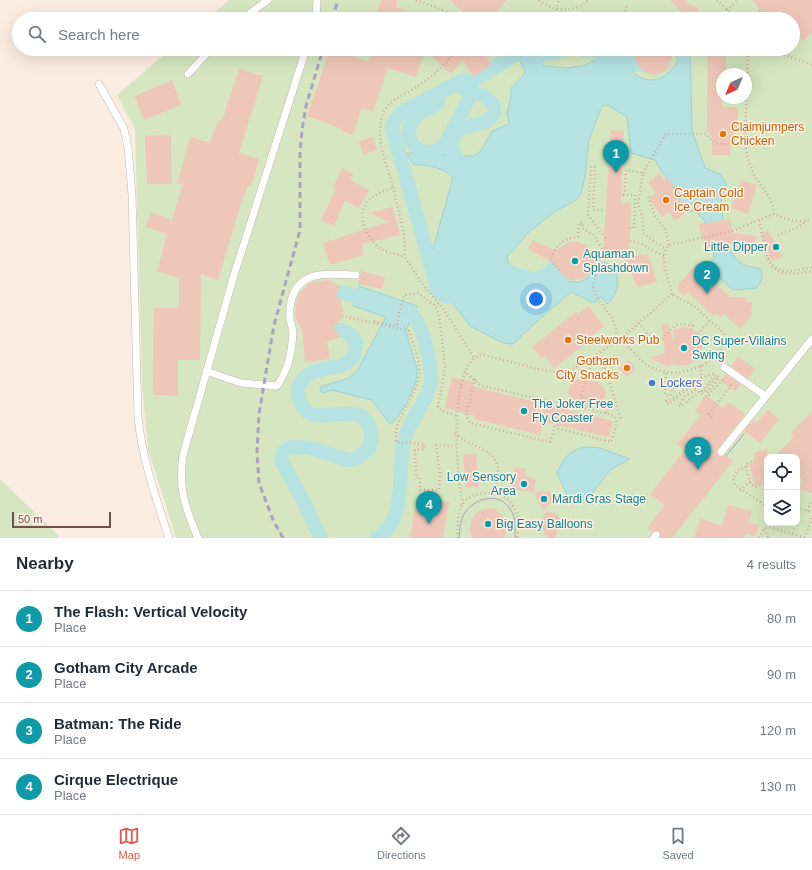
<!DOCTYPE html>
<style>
:root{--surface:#fff;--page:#f2f2f3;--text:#1f2937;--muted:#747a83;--line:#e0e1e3;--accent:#df574b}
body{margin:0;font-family:Arial,sans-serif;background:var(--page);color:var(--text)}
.controls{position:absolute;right:12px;bottom:12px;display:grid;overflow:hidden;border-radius:8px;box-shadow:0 4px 16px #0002}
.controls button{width:36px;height:36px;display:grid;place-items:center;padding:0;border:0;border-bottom:1px solid var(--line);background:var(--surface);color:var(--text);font:20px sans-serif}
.compass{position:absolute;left:716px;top:68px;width:36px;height:36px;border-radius:50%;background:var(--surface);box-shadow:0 4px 16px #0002;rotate:224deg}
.scale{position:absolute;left:12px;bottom:10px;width:99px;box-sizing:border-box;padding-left:4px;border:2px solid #6f5149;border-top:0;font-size:11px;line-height:14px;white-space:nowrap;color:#6f5149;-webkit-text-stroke:3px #fef1e5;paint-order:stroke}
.you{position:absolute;left:536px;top:299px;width:14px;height:14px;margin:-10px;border:3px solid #fff;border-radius:50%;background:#1a73e8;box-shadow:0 0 0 6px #1a73e833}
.badge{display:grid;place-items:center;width:26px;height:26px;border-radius:50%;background:var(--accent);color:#fff;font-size:13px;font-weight:700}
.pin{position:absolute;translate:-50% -33px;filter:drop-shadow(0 1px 2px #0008)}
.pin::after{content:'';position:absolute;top:21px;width:14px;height:12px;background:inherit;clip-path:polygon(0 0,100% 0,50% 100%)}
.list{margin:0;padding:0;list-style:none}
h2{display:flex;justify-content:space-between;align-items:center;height:52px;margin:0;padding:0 16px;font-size:17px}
h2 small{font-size:13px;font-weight:400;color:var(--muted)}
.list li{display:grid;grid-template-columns:26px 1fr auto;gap:12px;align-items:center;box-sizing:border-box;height:56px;padding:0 16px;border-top:1px solid var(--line)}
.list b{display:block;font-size:15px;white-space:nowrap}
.list p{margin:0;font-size:13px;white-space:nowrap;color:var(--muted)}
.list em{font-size:13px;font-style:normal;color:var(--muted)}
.icon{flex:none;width:22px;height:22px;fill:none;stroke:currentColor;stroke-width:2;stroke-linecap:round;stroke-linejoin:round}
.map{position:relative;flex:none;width:812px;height:538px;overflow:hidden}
.search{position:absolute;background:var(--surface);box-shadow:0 4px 16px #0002;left:12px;right:12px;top:12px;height:44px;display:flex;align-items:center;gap:10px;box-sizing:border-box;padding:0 14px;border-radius:22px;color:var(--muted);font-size:15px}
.sheet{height:276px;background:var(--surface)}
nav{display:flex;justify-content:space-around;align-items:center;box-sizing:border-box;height:56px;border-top:1px solid var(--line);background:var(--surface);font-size:11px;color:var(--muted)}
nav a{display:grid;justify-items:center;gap:2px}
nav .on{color:var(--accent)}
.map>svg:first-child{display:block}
.green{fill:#d5e6c0;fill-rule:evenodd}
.water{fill:#b6e2e2;stroke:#9dd2d3}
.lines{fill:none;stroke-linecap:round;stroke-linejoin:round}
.canal{stroke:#b6e2e2;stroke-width:14}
.building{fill:#eec7b9}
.service-casing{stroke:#ccb5ab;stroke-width:8}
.path{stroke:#d2aa9d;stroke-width:2.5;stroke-dasharray:1 3;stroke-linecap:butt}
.service{stroke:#fff;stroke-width:7}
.tram{stroke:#aea0c2;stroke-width:1}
.rail{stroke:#aea0c2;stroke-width:3;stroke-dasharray:6 4;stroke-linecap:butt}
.food-dot{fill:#e8710a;stroke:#fef1e5;stroke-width:1.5}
.culture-dot{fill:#0f9aa8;stroke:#fef1e5;stroke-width:1.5}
.shop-dot{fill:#3f7fe0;stroke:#fef1e5;stroke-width:1.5}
.labels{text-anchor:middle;stroke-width:3;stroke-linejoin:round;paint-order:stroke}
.food-label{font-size:12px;fill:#c56008;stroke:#fef1e5;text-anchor:start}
.culture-label{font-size:12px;fill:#0d838f;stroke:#fef1e5;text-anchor:start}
.shop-label{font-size:12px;fill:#366cbe;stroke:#fef1e5;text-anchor:start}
</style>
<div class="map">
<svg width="812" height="538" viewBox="0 0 812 538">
<rect width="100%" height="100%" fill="#faece0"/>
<!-- green -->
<path class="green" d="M 229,0 L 812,0 L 812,538 L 176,538 L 148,449 L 142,384 L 135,129 L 117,95 L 171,49 L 793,49 L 793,19 L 207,19 ZM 722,74 L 746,74 L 746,98 L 722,98 ZM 767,457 L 797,457 L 797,523 L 767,523 Z
M 0,479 L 58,535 L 59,538 L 0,538 Z"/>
<!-- water -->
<path class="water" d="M 514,49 L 547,49 L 539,60 L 543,66 L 568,68 L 585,65 L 605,55 L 636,60 L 628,65 C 631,69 635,75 639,77 C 657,85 670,75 678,60 L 675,49 L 690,49 L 692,131 L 705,168 L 720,174 L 727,185 L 721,202 L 726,245 L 737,260 L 744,265 L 760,269 C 764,277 761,281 757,288 L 733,290 L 707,266 L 714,258 L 713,246 L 710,247 L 705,221 L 695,211 L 687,212 L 677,197 L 680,195 C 671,182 661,174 655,160 L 631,153 L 627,117 L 608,105 L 602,106 L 589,140 L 585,176 L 581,194 L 576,200 L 554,212 L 528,233 L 507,257 L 510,272 L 524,284 L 543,280 L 580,282 L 591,275 L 597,264 L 604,262 L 615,267 C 620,280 618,295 607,304 L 601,297 L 594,303 L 571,292 L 536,322 L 513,344 L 503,343 L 470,326 L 431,275 L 434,245 L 453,178 C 443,166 428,166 413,164 L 406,153 L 473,156 L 480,152 L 492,131 L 509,124 L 507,113 L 511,97 L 511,88 L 523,76 L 525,70 L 513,50 Z
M 359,286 L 417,306 L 406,331 L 417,369 L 416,382 L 406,404 L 393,423 L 389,423 L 372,400 L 332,390 L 323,393 L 321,392 L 320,387 L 349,378 L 357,371 L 386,317 L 353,306 Z
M 585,447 L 600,448 L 630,459 L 611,469 L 586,501 L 571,504 L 557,473 C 564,457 569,451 585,447 Z"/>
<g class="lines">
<!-- canal -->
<path class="canal" d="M 584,50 L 641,56 L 649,49
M 534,66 L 534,61 L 543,54 L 560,51
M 612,67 C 623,60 643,63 654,69 C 661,66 664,64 665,56 L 659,49
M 462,88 L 524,49
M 438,103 C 431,108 419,112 414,119 C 398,140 424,163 443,146 C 449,140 464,107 470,97 C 481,92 486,96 494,105 L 494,114 L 487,121 L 457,130 C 447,150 454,155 467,170
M 504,270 L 534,280 L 546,275 L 560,264 L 568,251
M 463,288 C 455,298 447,300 438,291 L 392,128 L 395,120 L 401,113 L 461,81 L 468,80
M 337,291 L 373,301
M 541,291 L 564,273 L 580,272
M 321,538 L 302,498 L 281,461 L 283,452 L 291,447 L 311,448 L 348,460 L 356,459 L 369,449 C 372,440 372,434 369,425 C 360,405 331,418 315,415 C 307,414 301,405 299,399 C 297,394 298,388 300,384 C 313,357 357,381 356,341 L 347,332 L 340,330
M 376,538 C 407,524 398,470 403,443 C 406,426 429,399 431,382 C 432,367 423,326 413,315 C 409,310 403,309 397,307"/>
</g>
<!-- building -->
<path class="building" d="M 381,0 L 398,0 L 396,7 L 427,17 L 427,19 L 375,19 Z
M 450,0 L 506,0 L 490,19 L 470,19 Z
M 670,0 L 685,0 L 691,5 L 698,7 L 699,19 L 688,19 Z
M 752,0 L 812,0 L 812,33 L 803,40 L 793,28 L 793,19 L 768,19 Z
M 330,49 L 369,62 L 373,49 L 482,49 L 491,65 L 473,77 L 463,60 L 451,74 L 425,50 L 416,77 L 388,68 L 373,112 L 361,108 L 353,135 L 340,130 L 340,128 L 307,116 Z
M 638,49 L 670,49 L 673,54 L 667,70 L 659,74 L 651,75 L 641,69 L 634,57 Z
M 708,49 L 726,49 L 726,74 L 722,74 L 722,107 L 738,107 L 738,132 L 735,132 L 731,137 L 730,155 L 712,155 L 712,137 L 707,131 Z
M 239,69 L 263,76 L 239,153 L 259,159 L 251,186 L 248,185 L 240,207 L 218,280 L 201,274 L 200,360 L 178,360 L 178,396 L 153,395 L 154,308 L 179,308 L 179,278 L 157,271 L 167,234 L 146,227 L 151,212 L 172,220 L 183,183 L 177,184 L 190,137 L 210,143 L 218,120 L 222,121 Z
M 172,80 L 181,105 L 144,120 L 135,96 Z
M 611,130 L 624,131 L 621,203 L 631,203 L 629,253 L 603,252 Z
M 171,135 L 172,184 L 147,184 L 145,136 Z
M 373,137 L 377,150 L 363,155 L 359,141 Z
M 342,168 L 353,174 L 350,180 L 369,190 L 359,208 L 345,201 L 334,226 L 321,220 L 336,188 L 333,187 Z
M 659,173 L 664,180 L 667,177 L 680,195 L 677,197 L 685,209 L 685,213 L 675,221 L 669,212 L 662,217 L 649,198 L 656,193 L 648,183 Z
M 741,180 L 757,185 L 748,214 L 731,208 Z
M 393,207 L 400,235 L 362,244 L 364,255 L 330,265 L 323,243 L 388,222 L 370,213 Z
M 730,219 L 733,233 L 757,236 L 754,253 L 735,250 L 736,242 L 704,248 L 699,224 Z
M 768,230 L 783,257 L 773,261 L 761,234 Z
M 533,240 L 556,251 L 569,242 L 578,242 L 588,246 L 593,254 L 595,264 L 590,274 L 582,279 L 571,280 L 562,275 L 554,263 L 528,249 Z
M 643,254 L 644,256 L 648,254 L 657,282 L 637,287 L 626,258 Z
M 698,263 L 700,270 L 730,297 L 746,298 L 747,302 L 752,302 L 751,317 L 740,329 L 724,314 L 721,318 L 716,313 L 713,316 L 688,292 L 684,296 L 678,290 L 679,283 Z
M 361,271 L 385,277 L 382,289 L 358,284 Z
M 328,280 L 340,286 L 336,295 L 341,301 L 343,311 L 340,321 L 334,326 L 340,337 L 327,341 L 330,359 L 305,362 L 302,330 L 295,317 L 297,299 L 301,291 L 310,283 Z
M 588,306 L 604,326 L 586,341 L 587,343 L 554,368 L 545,356 L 542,359 L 532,347 L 576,312 L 578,314 Z
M 668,323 L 673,342 L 674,330 L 686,327 L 695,330 L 703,344 L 702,350 L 696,361 L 684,366 L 671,364 L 668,367 L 650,358 L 665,353 L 662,324 Z
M 738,357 L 756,369 L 748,378 L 731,366 Z
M 629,360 L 636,369 L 626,377 L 619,368 Z
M 726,374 L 741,385 L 735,391 L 721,381 Z
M 452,377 L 472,382 L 473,387 L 518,398 L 516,400 L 520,398 L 613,421 L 609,437 L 544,422 L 540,435 L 474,419 L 475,416 L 445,408 Z
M 583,378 L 598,382 L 606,391 L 604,402 L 584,409 L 568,394 L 571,382 Z
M 706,395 L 723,408 L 728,402 L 745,414 L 716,451 L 718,456 L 725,455 L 733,461 L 672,538 L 660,538 L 659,531 L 652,532 L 647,528 L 665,505 L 650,494 L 685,450 L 677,444 L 701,415 L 695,411 Z
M 768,410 L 779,419 L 760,443 L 744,431 L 753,420 L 757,422 Z
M 812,411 L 812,493 L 800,490 L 803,481 L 797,475 L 797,457 L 774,457 L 794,437 L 791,433 Z
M 767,449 L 767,483 L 755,486 L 749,464 L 756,461 L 754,453 Z
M 476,453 L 479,487 L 466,487 L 463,455 Z
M 515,467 L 526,469 L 525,476 L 536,479 L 534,492 L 511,489 Z
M 549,491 L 553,501 L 543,511 L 534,492 Z
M 416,500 L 436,502 L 436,500 L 449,502 L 443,538 L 410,538 Z
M 728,505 L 752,511 L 749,522 L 759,525 L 755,537 L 746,534 L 744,538 L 694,538 L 700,518 L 722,526 Z
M 490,508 L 495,509 L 504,517 L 507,522 L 506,534 L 504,538 L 473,538 L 470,532 L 471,520 L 478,511 Z
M 547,511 L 557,514 L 561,522 L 555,538 L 547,538 L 540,522 Z"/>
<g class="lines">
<defs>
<path id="service" d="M 242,19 L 268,0
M 316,19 L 317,0
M 188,74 L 211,49
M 99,84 L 124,129 L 128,147 L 132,195 L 138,417 C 142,459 156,498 169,538
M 724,367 L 765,396
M 206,371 L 241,383 L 277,386 C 289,367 291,356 293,334 C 293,329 291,324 290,319 C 289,305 292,289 305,280 C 318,271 341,275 356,275
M 721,452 L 812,339
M 198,538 C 185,507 178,489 183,455 L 234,275 L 306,49
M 654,538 L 656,535"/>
</defs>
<!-- service casing -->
<use href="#service" class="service-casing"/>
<!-- path -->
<path class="path" d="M 416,0 L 450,13 L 458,19
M 539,0 C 551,11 576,14 588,0
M 717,0 L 736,19
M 556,10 L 559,0
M 727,10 L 738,0
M 623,19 L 627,4
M 665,19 L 665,14 L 685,15
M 750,19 L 761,10
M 456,49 C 448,62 435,74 422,83 C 400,100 380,98 380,134 C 380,151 389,171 393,187 C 386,191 377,193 371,198 C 353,212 367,240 381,249 C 388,253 398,254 405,257 L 421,282 L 444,310 L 474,358
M 629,49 L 629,52
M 632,52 L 632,49
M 749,52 L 755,49
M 748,53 L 782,54 L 812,65
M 643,173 L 666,134 L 706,134 L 714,143 L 727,144
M 393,187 L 404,235 L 405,257
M 648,197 L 655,216 L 665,229 L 669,245
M 773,214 C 785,219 799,224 812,219
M 759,220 C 769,257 761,282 812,271
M 630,228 L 634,228 L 635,195 L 624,195 L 626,170 L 643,173 L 638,204 L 643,219 L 643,233 L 665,249
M 778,235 L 799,227 L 807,221
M 605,238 L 588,215 L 591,167 L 595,167 L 593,210 L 605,210
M 630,241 C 642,242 652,251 664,256
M 771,256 L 768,257 C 776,277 796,271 812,267
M 559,270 L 550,260 C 557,245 561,239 578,237 L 579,223 L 583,223 L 582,228 L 594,235 L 602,249 L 593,287 L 598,299 L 612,318 L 616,328 L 617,342
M 672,294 C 670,280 657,257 669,245 L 732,231 L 773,214 L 773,207 L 771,200 L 754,175 L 747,156 L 745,139 L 748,49
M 342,316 L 409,331 C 413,344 420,359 419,373 C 418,399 393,415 396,442 L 424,444 L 424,449 L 415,450 L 416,477 L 420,477 L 420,490 L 439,490 L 440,474 L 436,445 L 456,446
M 374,321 L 396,326 L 404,295 L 418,293 L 434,305 L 439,314 L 445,367 L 438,407 L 442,411 L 457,416
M 639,323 C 643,328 648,336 653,340 C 663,346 668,328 677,325 C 682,323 688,325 693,326 L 691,329
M 698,334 L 710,320
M 617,342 L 672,294
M 595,355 L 605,368 L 621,419
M 701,366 L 701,378 L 713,374 L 715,375
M 464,371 L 481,386 L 560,403 L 558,408
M 666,373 L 665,395 L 670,396 L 673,388 L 691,384 L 671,400 L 666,401 L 666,403 L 669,404 L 693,385 L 697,389 L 684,397 L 679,406 L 682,406 L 699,392 L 706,396
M 715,375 L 702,391 L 704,392 L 717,376 L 719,378 L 707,393 L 709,395 L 723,379
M 475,379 L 466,414 L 470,423 L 550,442 L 555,425
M 561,408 L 563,403 L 607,414 L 605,405 L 580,397 L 595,355
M 712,417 L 709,414 L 731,386 L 729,384
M 558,425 L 557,428 L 611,442 L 617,423 L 615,417 L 607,414
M 455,433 C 481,455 510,447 493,494
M 746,467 L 746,464 L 755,460
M 797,477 L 798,476
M 750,482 L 754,487 L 767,484
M 740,490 L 750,482 L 746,467 L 737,470 L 733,478 L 735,485 L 766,506 L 767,510
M 463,504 C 456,479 447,355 484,355 L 542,370 L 566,373 L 617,342 C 627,344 632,351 639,358 C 659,378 686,376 709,361 C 719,355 725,346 724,333 L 695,307 L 672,294
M 797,508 L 812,512
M 808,511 L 811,501
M 797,520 L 800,509
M 772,523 L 773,527
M 764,529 L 769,538
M 793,533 L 796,523
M 457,538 C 458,528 457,514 462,505 C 471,490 501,489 511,503 C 519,514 519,525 517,538
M 759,538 L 764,529 L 769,527 L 806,538
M 805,538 L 812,517"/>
<!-- service -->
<use href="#service" class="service"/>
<!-- tram -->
<path class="tram" d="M 726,456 L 744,434
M 459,538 C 460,530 460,518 466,511 C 477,497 500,492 511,510 C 516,519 515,529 515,538"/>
<!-- rail -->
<path class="rail" d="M 332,19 L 338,0
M 283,538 L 273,520 L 259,483 L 257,452 L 259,414 L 274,325 L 300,230 L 300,154 L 302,130 L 306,106 L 323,49"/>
</g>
<!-- markers -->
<g class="food-dot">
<circle cx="723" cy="134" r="4"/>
<circle cx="666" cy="200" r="4"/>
<circle cx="568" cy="340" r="4"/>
<circle cx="627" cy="368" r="4"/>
</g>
<g class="culture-dot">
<circle cx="776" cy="247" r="4"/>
<circle cx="575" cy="261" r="4"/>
<circle cx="684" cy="348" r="4"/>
<circle cx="524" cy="411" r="4"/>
<circle cx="524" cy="484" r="4"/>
<circle cx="544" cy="499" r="4"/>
<circle cx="488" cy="524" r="4"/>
</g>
<circle class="shop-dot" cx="652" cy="383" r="4"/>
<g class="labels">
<!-- food labels -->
<g class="food-label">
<text x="731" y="131">Claimjumpers<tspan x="731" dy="14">Chicken</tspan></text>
<text x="674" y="197">Captain Cold<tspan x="674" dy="14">Ice Cream</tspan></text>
<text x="576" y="344">Steelworks Pub</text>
<text x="619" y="365" text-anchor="end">Gotham<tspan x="619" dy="14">City Snacks</tspan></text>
</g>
<!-- culture labels -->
<g class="culture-label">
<text x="768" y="251" text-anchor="end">Little Dipper</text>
<text x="583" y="258">Aquaman<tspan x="583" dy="14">Splashdown</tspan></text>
<text x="692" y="345">DC Super-Villains<tspan x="692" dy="14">Swing</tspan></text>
<text x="532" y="408">The Joker Free<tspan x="532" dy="14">Fly Coaster</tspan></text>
<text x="516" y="481" text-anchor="end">Low Sensory<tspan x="516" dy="14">Area</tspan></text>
<text x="552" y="503">Mardi Gras Stage</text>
<text x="496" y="528">Big Easy Balloons</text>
</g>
<!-- shop labels -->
<g class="shop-label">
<text x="660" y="387">Lockers</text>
</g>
</g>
</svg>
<div class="controls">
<button><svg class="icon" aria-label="locate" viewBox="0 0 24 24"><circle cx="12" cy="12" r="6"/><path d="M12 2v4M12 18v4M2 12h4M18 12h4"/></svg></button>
<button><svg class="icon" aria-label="layers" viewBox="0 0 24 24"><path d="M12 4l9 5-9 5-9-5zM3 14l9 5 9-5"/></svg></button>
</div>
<svg class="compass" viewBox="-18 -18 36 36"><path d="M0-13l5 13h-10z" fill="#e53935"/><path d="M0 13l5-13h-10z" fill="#747a83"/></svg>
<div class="scale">50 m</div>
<div class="you"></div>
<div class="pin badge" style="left:616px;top:173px;background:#0f9aa8">1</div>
<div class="pin badge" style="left:707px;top:294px;background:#0f9aa8">2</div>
<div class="pin badge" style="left:698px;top:470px;background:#0f9aa8">3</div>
<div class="pin badge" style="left:429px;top:524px;background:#0f9aa8">4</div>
<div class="search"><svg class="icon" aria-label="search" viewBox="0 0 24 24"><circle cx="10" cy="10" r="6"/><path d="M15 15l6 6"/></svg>Search here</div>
</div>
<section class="sheet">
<h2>Nearby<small>4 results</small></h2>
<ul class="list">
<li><span class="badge" style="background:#0f9aa8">1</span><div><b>The Flash: Vertical Velocity</b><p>Place</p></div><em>80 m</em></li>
<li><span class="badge" style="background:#0f9aa8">2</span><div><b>Gotham City Arcade</b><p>Place</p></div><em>90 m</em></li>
<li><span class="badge" style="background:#0f9aa8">3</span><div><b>Batman: The Ride</b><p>Place</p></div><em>120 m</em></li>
<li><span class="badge" style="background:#0f9aa8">4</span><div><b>Cirque Electrique</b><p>Place</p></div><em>130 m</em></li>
</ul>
</section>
<nav>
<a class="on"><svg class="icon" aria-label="map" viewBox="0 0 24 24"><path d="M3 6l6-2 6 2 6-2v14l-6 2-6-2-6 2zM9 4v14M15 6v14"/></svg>Map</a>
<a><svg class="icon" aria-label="directions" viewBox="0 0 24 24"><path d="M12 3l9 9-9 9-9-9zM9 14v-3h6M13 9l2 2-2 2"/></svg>Directions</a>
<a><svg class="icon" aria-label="saved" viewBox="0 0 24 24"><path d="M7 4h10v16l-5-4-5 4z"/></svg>Saved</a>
</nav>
